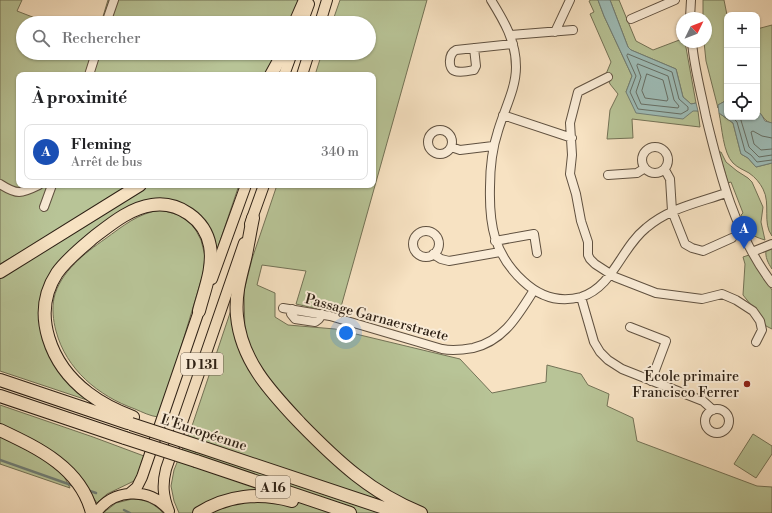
<!DOCTYPE html>
<html lang="fr">
<meta charset="utf-8">
<style>
:root{--surface:#fff;--page:#f6f6f6;--text:#202124;--muted:#757577;--line:#e0e0e0;--accent:#ea580c}
body{margin:0;font-family:"Libre Bodoni",serif;background:var(--page);color:var(--text)}
.controls{position:absolute;right:12px;top:12px;display:grid;overflow:hidden;border-radius:8px;box-shadow:0 1px 3px #0004}
.controls button{width:36px;height:36px;display:grid;place-items:center;padding:0;border:0;border-bottom:1px solid var(--line);background:var(--surface);color:var(--text);font:20px sans-serif}
.compass{position:absolute;left:676px;top:12px;width:36px;height:36px;border-radius:50%;background:var(--surface);box-shadow:0 1px 3px #0004;rotate:47deg}
.you{position:absolute;left:346px;top:333px;width:14px;height:14px;margin:-10px;border:3px solid #fff;border-radius:50%;background:#1a73e8;box-shadow:0 0 0 6px #1a73e833}
.badge{display:grid;place-items:center;width:26px;height:26px;border-radius:50%;background:var(--accent);color:#fff;font-size:13px;font-weight:700}
.pin{position:absolute;translate:-50% -33px;filter:drop-shadow(0 1px 2px #0008)}
.pin::after{content:'';position:absolute;top:21px;width:14px;height:12px;background:inherit;clip-path:polygon(0 0,100% 0,50% 100%)}
.list{margin:0;padding:0;list-style:none}
h2{display:flex;justify-content:space-between;align-items:center;height:52px;margin:0;padding:0 16px;font-size:17px}
h2 small{font-size:13px;font-weight:400;color:var(--muted)}
.list li{display:grid;grid-template-columns:26px 1fr auto;gap:12px;align-items:center;box-sizing:border-box;height:56px;margin:0 8px 8px;padding:0 8px;border:1px solid var(--line);border-radius:8px}
.list b{display:block;font-size:15px;white-space:nowrap}
.list p{margin:0;font-size:13px;white-space:nowrap;color:var(--muted)}
.list em{font-size:13px;font-style:normal;color:var(--muted)}
.icon{flex:none;width:22px;height:22px;fill:none;stroke:currentColor;stroke-width:2;stroke-linecap:round;stroke-linejoin:round}
.map{position:relative;flex:none;width:772px;height:513px;overflow:hidden}
.search{position:absolute;background:var(--surface);box-shadow:0 1px 3px #0004;left:16px;top:16px;width:360px;height:44px;display:flex;align-items:center;gap:10px;box-sizing:border-box;padding:0 14px;border-radius:22px;color:var(--muted);font-size:15px}
.panel{position:absolute;background:var(--surface);box-shadow:0 1px 3px #0004;left:16px;top:72px;width:360px;height:116px;border-radius:8px}
.map>svg:first-child{display:block}
.green{fill:#b8c497;stroke:#737256}
.water{fill:#9ebdb8;stroke:#717f77}
.lines{fill:none;stroke-linecap:round;stroke-linejoin:round}
.shore{stroke:#666f66;stroke-width:1}
.stream{stroke:#717f77;stroke-width:2.5}
.minor-casing{stroke:#605140;stroke-width:10}
.major-casing{stroke:#2e2115;stroke-width:12}
.highway-casing{stroke:#2e2115;stroke-width:14}
.minor{stroke:#faecd7;stroke-width:8}
.major{stroke:#f7e2c2;stroke-width:10}
.highway{stroke:#f7e2c2;stroke-width:12}
.highway-bridge-casing{stroke:#2e2115;stroke-width:14;stroke-linecap:butt}
.highway-bridge{stroke:#f7e2c2;stroke-width:12}
.poi-dot{fill:#8f2418;stroke:#faecd7;stroke-width:1.5}
.labels{text-anchor:middle;stroke-width:4;stroke-linejoin:round;paint-order:stroke}
.shield{fill:#faecd7;stroke:#6b5e4f;stroke-width:1}
.shield-label{font-size:13px;font-weight:bold;fill:#2e2115}
.street-label{font-size:14px;fill:#2e2115;stroke:#faecd7}
.poi-label{font-size:14px;fill:#2e2115;stroke:#faecd7;text-anchor:end}
</style>
<div class="map">
<svg width="772" height="513" viewBox="0 0 772 513">
<rect width="100%" height="100%" fill="#f7e2c2"/>
<filter id="stains"><feTurbulence type="fractalNoise" baseFrequency=".005" numOctaves="4"/><feColorMatrix values="0 0 0 0 .2 0 0 0 0 .09 0 0 0 0 .02 0 0 0 .5 -.17"/></filter>
<radialGradient id="worn" r=".72"><stop offset=".6" stop-color="#630" stop-opacity="0"/><stop offset="1" stop-color="#630" stop-opacity=".3"/></radialGradient>
<!-- green -->
<path class="green" d="M 0,0 L 22,0 L 17,11 L 48,23 L 23,23 L 23,53 L 280,53 L 268,75 L 19,75 L 19,185 L 129,185 L 50,235 L 0,264 Z
M 108,0 L 301,0 L 292,23 L 101,23 Z
M 340,0 L 427,0 L 339,314 L 296,304 L 306,271 L 262,265 L 257,285 L 275,293 L 275,317 L 288,325 L 335,329 L 460,359 L 492,393 L 546,382 L 547,365 L 581,374 L 588,385 L 609,394 L 607,406 L 633,418 L 637,441 L 757,486 L 772,487 L 772,513 L 179,513 L 174,501 L 171,486 L 174,470 L 193,423 L 231,310 L 245,335 L 244,291 L 252,259 L 277,185 L 373,185 L 373,75 L 315,75 L 322,53 L 369,53 L 369,23 L 332,23 Z
M 591,0 L 598,0 L 604,16 L 632,76 L 626,92 L 698,111 L 700,127 L 632,119 L 633,138 L 607,139 L 610,110 L 618,94 L 610,84 L 606,74 L 611,62 L 590,14 L 594,12 L 589,1 Z
M 610,0 L 619,0 L 636,41 L 653,50 L 682,39 L 682,42 L 685,42 L 696,103 L 691,104 L 683,97 L 676,69 L 631,50 L 628,47 Z
M 703,0 L 724,0 L 727,15 L 727,100 L 718,105 L 718,108 L 706,61 L 704,42 L 706,42 L 706,18 L 703,18 Z
M 772,25 L 772,123 C 764,122 764,115 757,112 L 757,29 Z
M 719,113 L 733,123 L 741,154 L 748,158 L 756,167 L 772,163 L 772,236 C 762,223 771,204 763,189 C 760,183 755,177 749,173 C 744,170 738,168 733,163 C 723,153 722,127 719,113 Z
M 719,152 L 721,152 L 726,162 L 737,171 L 748,178 L 752,182 L 763,207 L 761,222 L 765,240 C 748,235 747,231 741,215 L 743,213 L 731,182 L 728,183 Z
M 147,185 L 239,185 L 217,250 L 211,232 L 201,217 L 149,201 L 53,270 L 42,335 L 93,402 L 0,371 L 0,276 Z
M 161,210 L 179,215 L 193,225 L 201,240 L 205,256 L 203,274 L 179,354 L 158,417 C 150,416 142,412 135,409 C 98,396 66,369 56,331 C 53,320 52,308 54,298 C 60,272 85,253 105,239 C 123,226 138,213 161,210 Z
M 772,247 L 772,269 C 768,263 765,257 766,250 Z
M 749,255 L 772,290 L 772,329 L 766,326 L 759,315 L 743,295 L 745,264 L 743,257 Z
M 0,405 L 93,437 L 144,456 L 137,476 L 134,481 L 107,494 L 97,503 L 80,478 L 0,427 Z
M 753,434 L 772,446 L 772,454 L 756,478 L 734,464 Z
M 0,435 L 54,465 L 64,476 L 70,488 L 0,464 Z
M 132,499 C 145,499 155,504 163,513 L 103,513 L 116,503 Z"/>
<!-- water -->
<path class="water" d="M 598,0 L 610,0 L 628,47 L 631,50 L 676,69 L 683,97 L 691,104 L 696,103 L 698,111 L 693,111 L 683,119 L 636,113 L 626,92 L 632,76 L 604,16 Z
M 727,100 L 727,117 L 757,117 L 757,112 L 761,114 L 765,121 L 772,123 L 772,163 L 756,167 L 748,158 L 741,154 L 733,123 L 719,113 L 718,105 Z"/>
<g class="lines">
<!-- shore -->
<path class="shore" d="M 628,54 L 672,72 L 679,99 L 688,107 L 688,110 L 681,114 L 638,109 L 630,92 L 636,76 L 627,56 Z
M 638,64 L 668,76 L 674,100 L 679,106 L 678,108 L 641,104 L 636,92 L 641,77 L 637,66 Z
M 647,74 L 663,80 L 668,99 L 667,101 L 645,98 L 642,91 Z
M 732,117 L 737,122 L 745,151 L 751,155 L 757,162 L 772,160
M 740,117 L 749,147 L 759,157 L 772,155
M 772,138 L 762,136 L 753,131 L 751,132 L 754,144 L 761,150 L 772,149"/>
<!-- stream -->
<path class="stream" d="M 0,460 L 74,486
M 87,490 L 96,493
M 124,510 L 130,513"/>
<defs>
<path id="minor" d="M 491,0 C 504,21 516,41 516,67 C 516,89 504,110 498,131 C 492,149 490,168 490,187 C 489,225 494,254 523,281 C 539,296 559,303 581,297 C 613,287 621,248 646,228 C 669,208 698,203 726,193
M 690,18 L 691,0
M 631,19 L 675,0
M 106,23 L 114,0
M 555,32 L 570,0
M 511,35 L 573,30
M 692,42 C 694,67 701,92 706,117 C 720,175 735,234 772,283
M 474,48 L 476,66 L 474,70 C 469,71 460,73 455,71 C 448,69 448,54 456,50 L 513,44
M 89,75 L 96,53
M 608,77 L 578,92 L 570,123 L 572,155 L 570,174 L 576,194 L 581,221 L 588,242 L 588,255 L 590,259 L 595,264 L 615,277 L 656,293 L 702,299 L 722,294 L 736,300 L 753,311 L 760,321 L 762,330 L 756,342
M 503,115 L 572,138
M428 142a12 12 0 1 1 24 0a12 12 0 1 1-24 0Z
M642 160a13 13 0 1 1 26 0a13 13 0 1 1-26 0Z
M 451,147 L 460,150 L 493,146
M 665,170 L 670,179 L 672,211 L 685,244 L 692,248 L 703,251 L 732,238
M 608,175 L 637,173 L 645,168
M 0,184 C 17,195 21,194 39,185
M 44,207 L 52,185
M413 244a13 13 0 1 1 26 0a13 13 0 1 1-26 0Z
M 495,241 L 534,234 L 537,253
M 752,252 L 772,244
M 433,254 L 441,259 L 449,261 L 500,252
M 581,297 L 594,342 L 600,352 L 608,360 L 622,369 L 703,401 L 713,410
M 283,308 L 330,316 L 442,349 C 452,351 462,350 473,348 C 504,341 518,315 534,290
M 292,309 L 291,314 L 295,319 L 315,322 L 319,319 L 322,314
M 630,327 L 666,341 L 651,381
M705 421a12 12 0 1 1 24 0a12 12 0 1 1-24 0Z"/>
<path id="major" d="M 302,23 L 309,4
M 320,23 L 327,0
M 284,75 L 292,53
M 302,75 L 309,53
M 250,224 L 264,185
M 212,279 L 246,185
M 130,493 L 137,487 L 142,477 L 201,305
M 169,511 C 163,496 162,485 166,469 L 244,243
M 96,513 C 113,489 147,487 167,508"/>
<path id="highway" d="M 295,23 L 305,0
M 271,75 L 283,53
M 253,218 C 250,232 248,246 245,259 C 240,278 235,296 237,316 C 241,361 271,392 300,423 C 337,461 371,493 421,513
M 0,272 L 140,185
M 0,380 L 128,423
M 0,396 L 125,438
M 133,417 C 117,411 101,403 88,393 C 51,365 30,314 57,273 C 67,259 81,248 94,237 C 111,224 130,208 152,205 C 178,201 205,219 210,246 C 214,268 204,291 199,311
M 0,430 C 38,448 81,468 92,513
M 198,446 L 399,513
M 196,461 L 350,513
M 199,513 C 227,495 260,492 292,501"/>
</defs>
<!-- minor casing -->
<use href="#minor" class="minor-casing"/>
<!-- major casing -->
<use href="#major" class="major-casing"/>
<!-- highway casing -->
<use href="#highway" class="highway-casing"/>
<!-- minor -->
<use href="#minor" class="minor"/>
<!-- major -->
<use href="#major" class="major"/>
<!-- highway -->
<use href="#highway" class="highway"/>
<defs>
<path id="highway-bridge" d="M 131,424 L 198,446
M 125,438 L 196,461"/>
</defs>
<!-- highway-bridge casing -->
<use href="#highway-bridge" class="highway-bridge-casing"/>
<!-- highway-bridge -->
<use href="#highway-bridge" class="highway-bridge"/>
</g>
<!-- markers -->
<circle class="poi-dot" cx="747" cy="384" r="4"/>
<g class="labels">
<!-- shield labels -->
<g class="shield">
<rect x="181" y="353" width="42" height="22" rx="3"/>
<rect x="256" y="476" width="34" height="22" rx="3"/>
</g>
<g class="shield-label">
<text x="202" y="369">D 131</text>
<text x="273" y="492">A 16</text>
</g>
<!-- street labels -->
<g class="street-label">
<text transform="translate(377 317) rotate(15)" y="5">Passage Garnaerstraete</text>
<text transform="translate(204 432) rotate(18)" y="5">L'Européenne</text>
</g>
<!-- poi labels -->
<g class="poi-label">
<text x="739" y="381">École primaire<tspan x="739" dy="16">Francisco Ferrer</tspan></text>
</g>
</g>
<rect width="100%" height="100%" filter="url(#stains)"/>
<rect width="100%" height="100%" fill="url(#worn)"/>
</svg>
<div class="controls">
<button>+</button>
<button>−</button>
<button><svg class="icon" aria-label="locate" viewBox="0 0 24 24"><circle cx="12" cy="12" r="6"/><path d="M12 2v4M12 18v4M2 12h4M18 12h4"/></svg></button>
</div>
<svg class="compass" viewBox="-18 -18 36 36"><path d="M0-13l5 13h-10z" fill="#e53935"/><path d="M0 13l5-13h-10z" fill="#757577"/></svg>
<div class="you"></div>
<div class="pin badge" style="left:744px;top:249px;background:#1a4fb4">A</div>
<div class="search"><svg class="icon" aria-label="search" viewBox="0 0 24 24"><circle cx="10" cy="10" r="6"/><path d="M15 15l6 6"/></svg>Rechercher</div>
<section class="panel">
<h2>À proximité<small></small></h2>
<ul class="list">
<li><span class="badge" style="background:#1a4fb4">A</span><div><b>Fleming</b><p>Arrêt de bus</p></div><em>340 m</em></li>
</ul>
</section>
</div>
